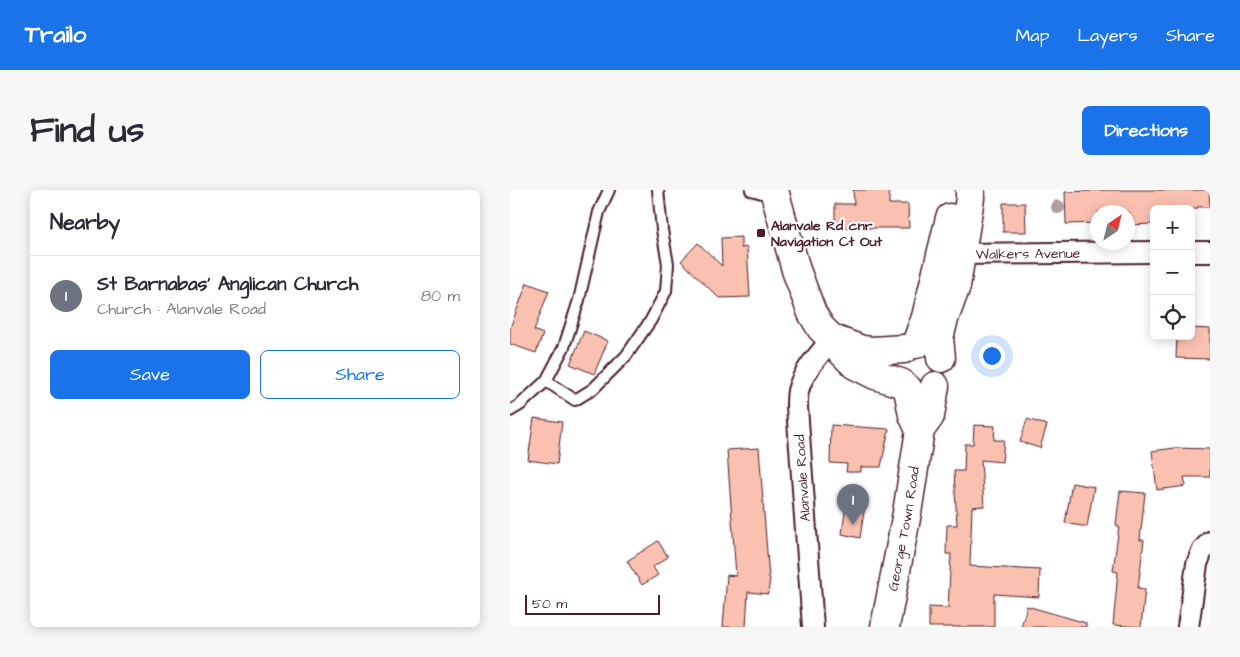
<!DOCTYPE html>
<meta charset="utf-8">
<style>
:root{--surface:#fff;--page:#f7f7f7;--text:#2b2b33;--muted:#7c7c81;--line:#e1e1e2;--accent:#1a73e8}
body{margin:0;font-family:"Architects Daughter",sans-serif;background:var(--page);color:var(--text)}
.controls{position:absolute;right:15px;top:15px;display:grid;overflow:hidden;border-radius:8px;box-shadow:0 2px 12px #0003}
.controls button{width:45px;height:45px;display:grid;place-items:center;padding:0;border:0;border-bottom:1px solid var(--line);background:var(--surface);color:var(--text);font:25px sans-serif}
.compass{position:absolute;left:580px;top:15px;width:45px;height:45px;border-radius:50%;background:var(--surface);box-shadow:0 2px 12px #0003;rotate:35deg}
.scale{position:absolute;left:15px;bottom:12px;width:135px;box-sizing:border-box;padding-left:5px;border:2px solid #4a1f2b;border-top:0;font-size:14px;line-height:18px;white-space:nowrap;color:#4a1f2b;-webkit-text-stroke:4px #fff;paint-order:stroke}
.you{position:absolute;left:481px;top:165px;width:18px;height:18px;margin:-12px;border:4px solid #fff;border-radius:50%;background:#1a73e8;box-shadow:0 0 0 8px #1a73e833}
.badge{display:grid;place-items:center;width:32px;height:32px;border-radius:50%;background:var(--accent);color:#fff;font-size:16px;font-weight:700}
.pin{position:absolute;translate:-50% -41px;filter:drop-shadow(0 1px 2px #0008)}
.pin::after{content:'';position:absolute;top:26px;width:18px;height:15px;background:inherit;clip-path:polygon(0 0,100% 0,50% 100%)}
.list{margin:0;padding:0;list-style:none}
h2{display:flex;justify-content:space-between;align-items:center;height:65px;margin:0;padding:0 20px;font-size:21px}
h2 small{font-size:16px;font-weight:400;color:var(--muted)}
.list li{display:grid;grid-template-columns:32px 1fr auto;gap:15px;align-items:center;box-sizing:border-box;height:80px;padding:0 20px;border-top:1px solid var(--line)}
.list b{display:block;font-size:19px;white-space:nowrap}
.list p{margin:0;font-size:16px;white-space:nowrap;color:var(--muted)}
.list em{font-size:16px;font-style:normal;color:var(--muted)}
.actions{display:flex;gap:10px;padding:15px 20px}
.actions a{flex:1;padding:11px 0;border:1px solid var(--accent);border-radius:8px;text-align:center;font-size:18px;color:var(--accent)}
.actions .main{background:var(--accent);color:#fff}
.icon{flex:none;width:28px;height:28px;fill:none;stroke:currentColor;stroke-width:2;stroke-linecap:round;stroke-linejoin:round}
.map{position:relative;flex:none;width:700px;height:437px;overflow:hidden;border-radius:8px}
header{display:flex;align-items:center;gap:30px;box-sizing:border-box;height:70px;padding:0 25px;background:var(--accent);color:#fff}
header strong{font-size:24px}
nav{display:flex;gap:28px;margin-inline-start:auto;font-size:18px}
.intro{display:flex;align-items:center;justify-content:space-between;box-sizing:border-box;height:120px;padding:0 30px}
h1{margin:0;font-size:35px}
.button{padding:12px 22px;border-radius:8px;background:var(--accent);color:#fff;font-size:18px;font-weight:700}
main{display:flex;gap:30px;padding:0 30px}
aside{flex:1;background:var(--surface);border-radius:8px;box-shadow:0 2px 12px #0003}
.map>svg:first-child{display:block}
.building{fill:#fac1b0;stroke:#4a1f2b}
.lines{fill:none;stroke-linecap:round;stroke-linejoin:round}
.lane-casing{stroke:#4a1f2b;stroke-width:14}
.street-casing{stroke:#4a1f2b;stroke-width:24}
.secondary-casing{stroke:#4a1f2b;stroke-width:31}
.lane{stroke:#fff;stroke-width:10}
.street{stroke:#fff;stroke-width:20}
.secondary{stroke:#fff;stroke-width:28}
.tree{fill:#ae9f9a}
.poi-dot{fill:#4a1f2b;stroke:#fff;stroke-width:2}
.labels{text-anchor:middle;stroke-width:4;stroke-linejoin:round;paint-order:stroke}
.poi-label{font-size:14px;font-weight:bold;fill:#4a1f2b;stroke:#fff;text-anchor:start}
.street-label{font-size:14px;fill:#4a1f2b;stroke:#fff}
</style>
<header>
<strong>Trailo</strong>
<nav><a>Map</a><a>Layers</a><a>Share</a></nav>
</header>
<div class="intro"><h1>Find us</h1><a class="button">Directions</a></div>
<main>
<aside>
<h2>Nearby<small></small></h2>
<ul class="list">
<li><span class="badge" style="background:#6b7280">1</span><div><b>St Barnabas' Anglican Church</b><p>Church · Alanvale Road</p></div><em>80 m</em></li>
</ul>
<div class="actions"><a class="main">Save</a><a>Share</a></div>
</aside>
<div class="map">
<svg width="700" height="437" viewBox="0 0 700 437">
<rect width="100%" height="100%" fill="#fff"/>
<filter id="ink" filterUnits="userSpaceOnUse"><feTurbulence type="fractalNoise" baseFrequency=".02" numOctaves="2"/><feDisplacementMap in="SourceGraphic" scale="10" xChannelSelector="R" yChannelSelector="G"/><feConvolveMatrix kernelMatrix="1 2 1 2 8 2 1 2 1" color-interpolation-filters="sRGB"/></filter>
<g filter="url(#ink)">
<!-- building -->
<path class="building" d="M 343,0 L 379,0 L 379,14 L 398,14 L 399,38 L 325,38 L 325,14 L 344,14 Z
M 581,0 L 699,0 L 700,17 L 687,17 L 687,19 L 644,19 L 644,34 L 619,35 L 619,22 L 588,22 L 588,33 L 556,34 L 555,2 L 581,1 Z
M 493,13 L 515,13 L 516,42 L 493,42 Z
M 231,47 L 231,58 L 237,57 L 240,107 L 209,108 L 171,71 L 188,53 L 212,76 L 211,48 Z
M 17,93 L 39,101 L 24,140 L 33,144 L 26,163 L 0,154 L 0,138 Z
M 681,138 L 700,139 L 700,169 L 666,168 L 667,146 L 681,146 Z
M 74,141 L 98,151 L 84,184 L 60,174 Z
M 24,228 L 52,232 L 47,274 L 18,270 Z
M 517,229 L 537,235 L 530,258 L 510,252 Z
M 321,235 L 379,239 L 371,277 L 351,277 L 351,282 L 336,282 L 337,274 L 320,273 Z
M 464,235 L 485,236 L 484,250 L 494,250 L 492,272 L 471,270 L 474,316 L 462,317 L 460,376 L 530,380 L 529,407 L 484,404 L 484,437 L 419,437 L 419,417 L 438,418 L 441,364 L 436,364 L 437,335 L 447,335 L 444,281 L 454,281 L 455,254 L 463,254 Z
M 249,258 L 259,388 L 260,388 L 258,404 L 238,402 L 236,437 L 213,437 L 217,385 L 226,386 L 217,260 Z
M 665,258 L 700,259 L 700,287 L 674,287 L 676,296 L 647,300 L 642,261 Z
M 562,293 L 584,297 L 577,337 L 555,333 Z
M 610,301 L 635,303 L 630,350 L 634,350 L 628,398 L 635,399 L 631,437 L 603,435 L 608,382 L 603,381 L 609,336 L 606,335 Z
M 336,314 L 355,316 L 350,348 L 332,344 Z
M 148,351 L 158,367 L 143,377 L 148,385 L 132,395 L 117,371 Z
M 517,416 L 576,433 L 576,437 L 511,437 Z"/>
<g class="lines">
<defs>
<path id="lane" d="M 241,0 L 263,6
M 36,191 L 65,210 L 83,199 L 116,166 L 141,130 L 156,101 L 158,74 L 152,40 L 148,0
M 0,221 L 10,215 L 36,191 L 54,157 L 69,110 L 89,22 L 99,0"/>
<g id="street">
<path d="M 681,62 L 700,62"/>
<path id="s1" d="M 452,64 L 644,62"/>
<path d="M 303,437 L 287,217 C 287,212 287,206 288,201 C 293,181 309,165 322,149"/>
<path d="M 678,437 L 687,374 L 692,361 L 700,352"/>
</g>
<g id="secondary">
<path d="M 264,0 L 286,80 L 302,123 L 311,138 L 322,149 L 332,162 L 345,175 L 365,185 L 391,193"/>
<path d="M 323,149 L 352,160 L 362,161 L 394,159"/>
<path d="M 406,154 L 416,127 L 440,28"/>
<path d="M 431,168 L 429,148 L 434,129 L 446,96 L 460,8 L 460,0"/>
<path d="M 398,199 L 403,225 L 410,240"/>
<path id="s2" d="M 375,437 L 397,323 L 410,240 L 420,226 L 425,196"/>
</g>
</defs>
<!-- lane casing -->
<use href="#lane" class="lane-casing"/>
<!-- street casing -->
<use href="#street" class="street-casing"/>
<!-- secondary casing -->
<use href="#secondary" class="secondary-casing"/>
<!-- lane -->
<use href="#lane" class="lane"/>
<!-- street -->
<use href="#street" class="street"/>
<!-- secondary -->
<use href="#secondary" class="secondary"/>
</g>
<!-- trees -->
<circle class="tree" cx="548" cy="17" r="7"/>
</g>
<!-- markers -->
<rect class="poi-dot" x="246" y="38" width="10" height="10" rx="2.5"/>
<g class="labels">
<!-- poi labels -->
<g class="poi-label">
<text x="261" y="40">Alanvale Rd cnr<tspan x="261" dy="16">Navigation Ct Out</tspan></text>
</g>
<!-- street labels -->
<g class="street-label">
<text dy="5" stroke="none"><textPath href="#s1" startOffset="66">Walkers Avenue</textPath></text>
<text transform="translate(292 288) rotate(-94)" y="5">Alanvale Road</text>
<text dy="5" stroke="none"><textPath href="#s2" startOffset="100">George Town Road</textPath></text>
</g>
</g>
</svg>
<div class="controls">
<button>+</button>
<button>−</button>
<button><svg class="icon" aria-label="locate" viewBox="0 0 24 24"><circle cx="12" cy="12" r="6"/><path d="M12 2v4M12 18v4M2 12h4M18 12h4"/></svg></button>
</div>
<svg class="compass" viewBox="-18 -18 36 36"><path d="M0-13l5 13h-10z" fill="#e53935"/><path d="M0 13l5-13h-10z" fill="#7c7c81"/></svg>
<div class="scale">50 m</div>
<div class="you"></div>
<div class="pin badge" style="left:343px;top:335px;background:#6b7280">1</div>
</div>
</main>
